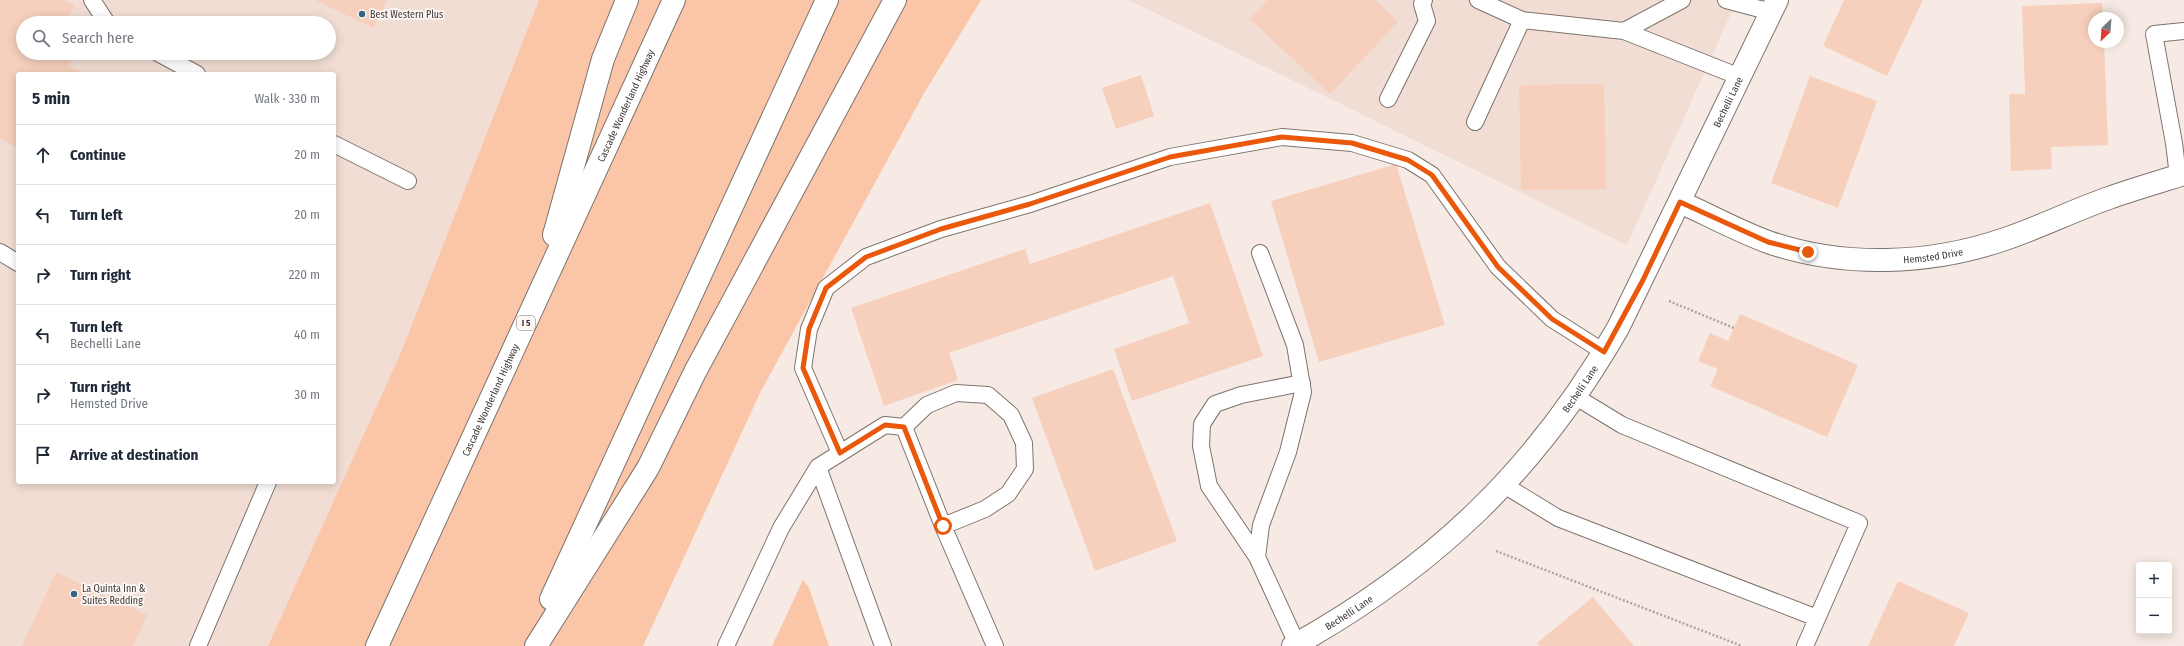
<!DOCTYPE html>
<meta charset="utf-8">
<style>
:root{--surface:#fff;--page:#f2f2f3;--text:#1f2937;--muted:#747a83;--line:#e0e1e3}
body{margin:0;font-family:"Fira Sans Condensed",sans-serif;background:var(--page);color:var(--text)}
.controls{position:absolute;right:12px;bottom:12px;display:grid;overflow:hidden;border-radius:4px;box-shadow:0 2px 10px #0003}
.controls button{width:36px;height:36px;display:grid;place-items:center;padding:0;border:0;border-bottom:1px solid var(--line);background:var(--surface);color:var(--text);font:20px sans-serif}
.compass{position:absolute;left:2088px;top:12px;width:36px;height:36px;border-radius:50%;background:var(--surface);box-shadow:0 2px 10px #0003;rotate:205deg}
.stop{position:absolute;width:12px;height:12px;margin:-9px;border:3px solid #ea580c;border-radius:50%;background:#fff}
.stop.end{background:#ea580c;border-color:#fff;box-shadow:0 1px 4px #0008}
.list{margin:0;padding:0;list-style:none}
h2{display:flex;justify-content:space-between;align-items:center;height:52px;margin:0;padding:0 16px;font-size:17px}
h2 small{font-size:13px;font-weight:400;color:var(--muted)}
.list li{display:grid;grid-template-columns:26px 1fr auto;gap:12px;align-items:center;box-sizing:border-box;height:60px;padding:0 16px;border-top:1px solid var(--line)}
.list b{display:block;font-size:15px;white-space:nowrap}
.list p{margin:0;font-size:13px;white-space:nowrap;color:var(--muted)}
.list em{font-size:13px;font-style:normal;color:var(--muted)}
.icon{flex:none;width:22px;height:22px;fill:none;stroke:currentColor;stroke-width:2;stroke-linecap:round;stroke-linejoin:round}
.map{position:relative;flex:none;width:2184px;height:646px;overflow:hidden}
.search{position:absolute;background:var(--surface);box-shadow:0 2px 10px #0003;left:16px;top:16px;width:320px;height:44px;display:flex;align-items:center;gap:10px;box-sizing:border-box;padding:0 14px;border-radius:22px;color:var(--muted);font-size:15px}
.panel{position:absolute;background:var(--surface);box-shadow:0 2px 10px #0003;left:16px;top:72px;width:320px;height:412px;border-radius:4px}
.map>svg:first-child{display:block}
.built{fill:#f1ddd3;fill-rule:evenodd}
.green{fill:#fbc5a8}
.building{fill:#f6d0bc}
.lines{fill:none;stroke-linecap:round;stroke-linejoin:round}
.lane-casing{stroke:#7e736d;stroke-width:18}
.street-casing{stroke:#7e736d;stroke-width:24}
.highway-casing{stroke:#7e736d;stroke-width:24}
.path{stroke:#aea4a0;stroke-width:2.5;stroke-dasharray:2 2;stroke-linecap:butt}
.lane{stroke:#fff;stroke-width:16}
.street{stroke:#fff;stroke-width:22}
.highway{stroke:#fff;stroke-width:22}
.route{stroke:#ea580c;stroke-width:5}
.poi-dot{fill:#2e6780;stroke:#fef9f6;stroke-width:1.5}
.labels{text-anchor:middle;stroke-width:3.5;stroke-linejoin:round;paint-order:stroke}
.shield{fill:#fef9f6;stroke:#76706e;stroke-width:1}
.shield-label{font-size:9px;font-weight:bold;fill:#3b3634}
.poi-label{font-size:10px;fill:#3b3634;stroke:#fef9f6;text-anchor:start}
.street-label{font-size:10px;fill:#3b3634;stroke:#fef9f6}
</style>
<div class="map">
<svg width="2184" height="646" viewBox="0 0 2184 646">
<rect width="100%" height="100%" fill="#f7eae4"/>
<!-- built -->
<path class="built" d="M 0,0 L 539,0 L 402,350 L 268,646 L 0,646 ZM 23,23 L 329,23 L 329,53 L 23,53 ZM 18,74 L 334,74 L 334,482 L 18,482 Z
M 1129,0 L 1737,0 L 1627,245 Z"/>
<!-- green -->
<path class="green" d="M 539,0 L 981,0 L 923,95 L 761,391 L 643,646 L 268,646 L 402,350 Z
M 803,580 L 809,588 L 829,646 L 772,646 Z"/>
<!-- building -->
<path class="building" d="M 0,0 L 63,0 L 75,6 L 66,23 L 23,23 L 23,53 L 75,53 L 69,66 L 86,74 L 18,74 L 18,148 L 0,139 Z
M 315,0 L 387,0 L 373,28 Z
M 1268,0 L 1375,0 L 1398,22 L 1330,94 L 1250,19 Z
M 1844,0 L 1923,0 L 1887,76 L 1823,46 Z
M 2102,3 L 2103,18 L 2094,18 L 2094,42 L 2104,42 L 2108,145 L 2051,147 L 2052,169 L 2011,171 L 2009,94 L 2025,94 L 2022,6 Z
M 1141,75 L 1154,116 L 1116,129 L 1102,88 Z
M 1810,76 L 1877,101 L 1838,208 L 1771,183 Z
M 1604,84 L 1606,189 L 1521,190 L 1519,85 Z
M 1396,164 L 1445,325 L 1319,362 L 1271,201 Z
M 1210,203 L 1263,356 L 1132,401 L 1114,349 L 1189,323 L 1173,276 L 949,353 L 958,380 L 884,406 L 851,308 L 1025,249 L 1030,264 Z
M 1740,314 L 1858,365 L 1827,437 L 1710,386 L 1718,369 L 1698,361 L 1710,333 L 1728,341 Z
M 1113,369 L 1177,541 L 1095,571 L 1032,398 Z
M 56,572 L 147,615 L 133,646 L 22,646 Z
M 1898,581 L 1969,613 L 1954,646 L 1868,646 Z
M 1593,597 L 1634,646 L 1539,646 L 1537,643 Z"/>
<g class="lines">
<defs>
<path id="lane" d="M 92,0 L 107,23
M 1478,0 L 1522,20 L 1624,31 L 1740,77
M 1726,0 L 1771,12
M 1624,31 L 1682,0
M 158,53 L 197,74
M 1388,99 L 1427,21 L 1422,4 L 1424,0
M 1475,122 L 1522,20
M 334,144 L 408,181
M 2178,176 L 2174,143 L 2154,34 L 2184,31
M 0,252 L 18,263
M 1260,253 L 1295,345 L 1303,392 L 1288,452 L 1261,525 L 1257,557 L 1297,644
M 1576,397 L 1622,425 L 1859,523 L 1805,646
M 904,427 L 927,405 L 956,393 L 988,395 L 1011,415 L 1024,443 L 1025,469 L 1008,494 L 985,509 L 943,526
M 840,453 L 803,368 L 809,329 L 826,288 L 866,257 L 941,229 L 1030,204 L 1170,157 L 1282,137 L 1352,143 L 1408,160 L 1432,175 L 1498,267 L 1552,319 L 1604,352
M 818,467 L 883,646
M 1504,485 L 1558,518 L 1817,618
M 1257,557 L 1209,486 L 1201,446 L 1202,424 L 1215,404 L 1241,395 L 1302,383
M 198,646 L 268,482
M 726,646 L 781,528 L 818,467 L 885,425 L 904,427 L 943,526 L 995,646"/>
<g id="street">
<path id="s1" d="M 1680,202 C 1709,215 1738,231 1768,242 C 1843,268 1930,265 2005,239 C 2041,227 2074,210 2109,198 C 2134,189 2159,182 2184,174"/>
<path id="s2" d="M 1293,646 C 1435,567 1537,469 1618,328 L 1777,0"/>
</g>
<g id="highway">
<path d="M 554,235 L 603,59 L 627,0"/>
<path d="M 551,599 L 827,0"/>
<path id="s3" d="M 377,646 L 674,0"/>
<path d="M 536,646 L 648,468 L 695,372 L 895,0"/>
</g>
</defs>
<!-- lane casing -->
<use href="#lane" class="lane-casing"/>
<!-- street casing -->
<use href="#street" class="street-casing"/>
<!-- highway casing -->
<use href="#highway" class="highway-casing"/>
<!-- path -->
<path class="path" d="M 1669,301 L 1734,328
M 1496,551 L 1742,646"/>
<!-- lane -->
<use href="#lane" class="lane"/>
<!-- street -->
<use href="#street" class="street"/>
<!-- highway -->
<use href="#highway" class="highway"/>
</g>
<g class="lines">
<!-- route -->
<path class="route" d="M 943,526 L 904,427 L 885,425 L 840,453 L 803,368 L 809,329 L 826,288 L 866,257 L 941,229 L 1030,204 L 1170,157 L 1282,137 L 1352,143 L 1408,160 L 1432,175 L 1498,267 L 1552,319 L 1604,352 L 1643,280 L 1680,202 L 1768,242 L 1808,252"/>
</g>
<!-- markers -->
<g class="poi-dot">
<circle cx="362" cy="14" r="4"/>
<circle cx="74" cy="594" r="4"/>
</g>
<g class="labels">
<!-- shield labels -->
<rect class="shield" x="517" y="316" width="18" height="14" rx="3"/>
<g class="shield-label">
<text x="526" y="326">I 5</text>
</g>
<!-- poi labels -->
<g class="poi-label">
<text x="370" y="18">Best Western Plus</text>
<text x="82" y="592">La Quinta Inn &amp;<tspan x="82" dy="12">Suites Redding</tspan></text>
</g>
<!-- street labels -->
<g class="street-label">
<text dy="4" stroke="none"><textPath href="#s2" startOffset="712">Bechelli Lane</textPath></text>
<text dy="4" stroke="none"><textPath href="#s3" startOffset="595">Cascade Wonderland Highway</textPath></text>
<text dy="4" stroke="none"><textPath href="#s1" startOffset="264">Hemsted Drive</textPath></text>
<text dy="4" stroke="none"><textPath href="#s2" startOffset="389">Bechelli Lane</textPath></text>
<text dy="4" stroke="none"><textPath href="#s3" startOffset="271">Cascade Wonderland Highway</textPath></text>
<text dy="4" stroke="none"><textPath href="#s2" startOffset="65">Bechelli Lane</textPath></text>
</g>
</g>
</svg>
<div class="controls">
<button>+</button>
<button>−</button>
</div>
<svg class="compass" viewBox="-18 -18 36 36"><path d="M0-13l5 13h-10z" fill="#e53935"/><path d="M0 13l5-13h-10z" fill="#747a83"/></svg>
<div class="stop" style="left:943px;top:526px"></div>
<div class="stop end" style="left:1808px;top:252px"></div>
<div class="search"><svg class="icon" aria-label="search" viewBox="0 0 24 24"><circle cx="10" cy="10" r="6"/><path d="M15 15l6 6"/></svg>Search here</div>
<section class="panel">
<h2>5 min<small>Walk · 330 m</small></h2>
<ul class="list">
<li><svg class="icon" aria-label="ahead" viewBox="0 0 24 24"><path d="M12 20V5M6 11l6-6 6 6"/></svg><div><b>Continue</b></div><em>20 m</em></li>
<li><svg class="icon" aria-label="left" viewBox="0 0 24 24"><path d="M17 20v-9H6M10 6l-5 5 5 5"/></svg><div><b>Turn left</b></div><em>20 m</em></li>
<li><svg class="icon" aria-label="right" viewBox="0 0 24 24"><path d="M7 20v-9h11M14 6l5 5-5 5"/></svg><div><b>Turn right</b></div><em>220 m</em></li>
<li><svg class="icon" aria-label="left" viewBox="0 0 24 24"><path d="M17 20v-9H6M10 6l-5 5 5 5"/></svg><div><b>Turn left</b><p>Bechelli Lane</p></div><em>40 m</em></li>
<li><svg class="icon" aria-label="right" viewBox="0 0 24 24"><path d="M7 20v-9h11M14 6l5 5-5 5"/></svg><div><b>Turn right</b><p>Hemsted Drive</p></div><em>30 m</em></li>
<li><svg class="icon" aria-label="arrive" viewBox="0 0 24 24"><path d="M6 21V4h12l-3 4 3 4H6"/></svg><div><b>Arrive at destination</b></div></li>
</ul>
</section>
</div>
